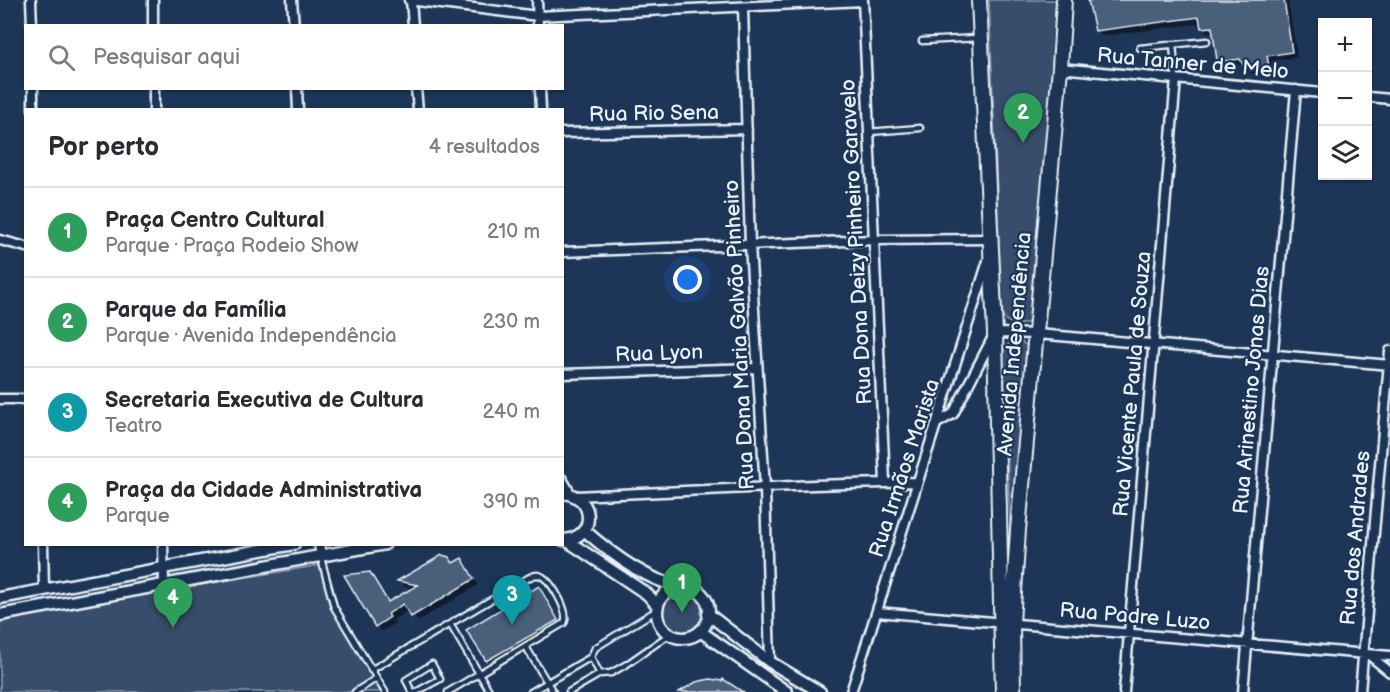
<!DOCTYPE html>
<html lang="pt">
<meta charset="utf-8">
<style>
:root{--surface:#fff;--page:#f2f2f3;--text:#2b2b33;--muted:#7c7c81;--line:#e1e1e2;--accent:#8a764a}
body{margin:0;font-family:"Balsamiq Sans",sans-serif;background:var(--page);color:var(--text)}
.controls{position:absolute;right:18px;top:18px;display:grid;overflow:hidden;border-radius:0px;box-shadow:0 2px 4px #0004}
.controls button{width:54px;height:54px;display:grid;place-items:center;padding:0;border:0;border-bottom:2px solid var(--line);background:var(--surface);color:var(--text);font:30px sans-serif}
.you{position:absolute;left:688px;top:280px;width:21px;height:21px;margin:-15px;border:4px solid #fff;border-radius:50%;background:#1a73e8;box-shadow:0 0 0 9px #1a73e833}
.badge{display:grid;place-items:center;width:39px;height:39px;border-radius:50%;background:var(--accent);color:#fff;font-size:20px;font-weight:700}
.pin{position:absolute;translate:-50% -50px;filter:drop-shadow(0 2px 3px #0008)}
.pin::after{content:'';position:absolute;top:32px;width:21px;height:18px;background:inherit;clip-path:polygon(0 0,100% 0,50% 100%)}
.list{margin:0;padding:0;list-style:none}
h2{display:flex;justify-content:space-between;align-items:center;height:78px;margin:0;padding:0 24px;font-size:26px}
h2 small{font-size:20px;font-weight:400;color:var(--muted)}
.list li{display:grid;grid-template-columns:39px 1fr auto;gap:18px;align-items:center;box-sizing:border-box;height:90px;padding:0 24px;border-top:2px solid var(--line)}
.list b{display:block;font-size:22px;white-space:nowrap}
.list p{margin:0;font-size:20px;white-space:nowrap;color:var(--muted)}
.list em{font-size:20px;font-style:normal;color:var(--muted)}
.icon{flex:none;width:33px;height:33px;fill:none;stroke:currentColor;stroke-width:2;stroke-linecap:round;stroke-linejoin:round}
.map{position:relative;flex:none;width:1390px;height:692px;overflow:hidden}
.search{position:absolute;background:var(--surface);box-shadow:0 2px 4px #0004;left:24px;top:24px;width:540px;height:66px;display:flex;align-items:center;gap:15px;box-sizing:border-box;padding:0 21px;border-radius:0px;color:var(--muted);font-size:22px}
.panel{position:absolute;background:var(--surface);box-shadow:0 2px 4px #0004;left:24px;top:108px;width:540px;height:438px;border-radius:0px}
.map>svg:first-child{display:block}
.green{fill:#374d6c;stroke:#909fb2;stroke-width:1.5}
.shadow{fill:#0007}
.building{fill:#495e7a;stroke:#e8f1f8;stroke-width:1.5}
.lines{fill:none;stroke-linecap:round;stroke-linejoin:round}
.service-casing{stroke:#e8f1f8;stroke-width:9}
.minor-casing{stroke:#e8f1f8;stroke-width:13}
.tertiary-casing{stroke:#e8f1f8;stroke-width:15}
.primary-casing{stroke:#e8f1f8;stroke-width:18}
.service{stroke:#1d3557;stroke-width:4.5}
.minor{stroke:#1d3557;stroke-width:8}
.tertiary{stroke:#1d3557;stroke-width:10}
.primary{stroke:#1d3557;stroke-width:14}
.labels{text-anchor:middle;stroke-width:4.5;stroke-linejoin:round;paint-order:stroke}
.street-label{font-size:21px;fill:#e8f1f8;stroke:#1d3557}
</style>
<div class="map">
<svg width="1390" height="692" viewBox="0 0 1390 692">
<rect width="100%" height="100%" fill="#1d3557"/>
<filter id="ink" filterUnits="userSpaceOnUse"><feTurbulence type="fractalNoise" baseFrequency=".0167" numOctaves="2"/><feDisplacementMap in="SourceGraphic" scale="12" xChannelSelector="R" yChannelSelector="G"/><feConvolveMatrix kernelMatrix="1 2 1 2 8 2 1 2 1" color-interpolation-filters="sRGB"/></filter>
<g filter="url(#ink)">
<!-- green -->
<path class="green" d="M 989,0 L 1059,0 L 1032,321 C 1021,326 1009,326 1002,316 Z
M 1012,342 L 1021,342 L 1030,347 L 1011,546 L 1003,351 L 1006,346 Z
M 321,565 L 329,599 L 334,609 L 384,692 L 0,692 L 0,620 L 89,603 Z
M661 614a21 21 0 1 1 42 0a21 21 0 1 1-42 0Z"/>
<!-- shadow -->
<path class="shadow" d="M 1089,0 L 1288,0 L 1297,57 L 1271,61 L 1275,76 L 1267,72 L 1262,73 L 1257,71 L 1252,74 L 1244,65 L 1224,65 L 1218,59 L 1214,32 L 1208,33 L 1202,28 L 1202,23 L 1102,36 L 1097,30 Z
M 442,557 L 454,564 L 462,560 L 467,566 L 478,585 L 418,621 L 409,610 L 393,620 L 395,623 L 382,631 L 376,626 L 369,573 L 375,579 L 390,603 L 415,589 L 404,586 L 400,582 Z
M 539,588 L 545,593 L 562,625 L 493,665 L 487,660 Z"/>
<!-- building -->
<path class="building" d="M 1088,0 L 1284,0 L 1292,52 L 1267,56 L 1270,72 L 1260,67 L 1255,68 L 1251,66 L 1245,69 L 1240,59 L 1226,61 L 1217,60 L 1212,27 L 1201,28 L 1199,17 L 1095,31 Z
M 442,555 L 449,557 L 453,563 L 462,558 L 474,579 L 411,617 L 403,604 L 388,614 L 390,617 L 375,627 L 344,575 L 370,572 L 388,602 L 418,585 L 397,581 Z
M 539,586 L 558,620 L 486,661 L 466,630 Z
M 710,679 L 722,681 L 723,679 L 743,692 L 679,692 L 696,682 Z"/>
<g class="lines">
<defs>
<path id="service" d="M 922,41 L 978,38
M 1173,44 L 1176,79
M 1140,48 L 1207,41
M 869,132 L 920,128
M 321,558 L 334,607 L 385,692
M 450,624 L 490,692
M 526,647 L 553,692
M 591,657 L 600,674
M 371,670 L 530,577 C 534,575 539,574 543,577 C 553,584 570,613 564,623 L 448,692
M 355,692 L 377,678
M 412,692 L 406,680 L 432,664 L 440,679 L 416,692
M 531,692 L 591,657 L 595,648 L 657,610
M 569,692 L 600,674 L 611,673 L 627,664 L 670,634"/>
<path id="minor" d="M 31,0 L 32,26
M 153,0 L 153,26
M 292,0 L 294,26
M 409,0 L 538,16 L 863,1
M 411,0 L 413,26
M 537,0 L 538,26
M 863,0 L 885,482
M 743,7 L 750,245 L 765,488 L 770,662
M 1060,68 L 1322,93
M 33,88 L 33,110
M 154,88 L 154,110
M 297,88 L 298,110
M 416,88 L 418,110
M 540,88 L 541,110
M 1368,97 L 1390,99
M 562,133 L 747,129
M 0,240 L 26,247
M 562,252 L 874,240 L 989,239
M 562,374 L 757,368
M 0,399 L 26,399
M 937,423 L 953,414 L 995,333 L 1037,334 L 1390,365
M 562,479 L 570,493
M 576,496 L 814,485 L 918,482
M 43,544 L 44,590
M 163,544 L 164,584
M 319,544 L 321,556
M 877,612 L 1390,656
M 1369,655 L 1390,672
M 851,692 L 988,261
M 1124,692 L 1176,79
M 1243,692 L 1296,90
M 1360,692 L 1390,351"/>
<path id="tertiary" d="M 562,493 C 596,495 597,539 563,540
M 584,530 C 609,552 645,579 677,586
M 566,540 L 647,594 L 658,606
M657 612a26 26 0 1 1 52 0a26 26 0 1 1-52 0Z
M 0,598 L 294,544
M 708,614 L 770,662 L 820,692
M 0,615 L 385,544
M 700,631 L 787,692"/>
<path id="primary" d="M 979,0 L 995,333 L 1003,692
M 1013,692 L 1012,623 L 1018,530 L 1060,68 L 1064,0"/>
</defs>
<!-- service casing -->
<use href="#service" class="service-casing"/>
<!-- minor casing -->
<use href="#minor" class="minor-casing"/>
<!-- tertiary casing -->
<use href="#tertiary" class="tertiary-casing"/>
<!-- primary casing -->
<use href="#primary" class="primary-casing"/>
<!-- service -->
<use href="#service" class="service"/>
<!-- minor -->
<use href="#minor" class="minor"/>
<!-- tertiary -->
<use href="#tertiary" class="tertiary"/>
<!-- primary -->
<use href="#primary" class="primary"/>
</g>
</g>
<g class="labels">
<!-- street labels -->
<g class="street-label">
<text transform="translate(1193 63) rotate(5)" y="7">Rua Tanner de Melo</text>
<text transform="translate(654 113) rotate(-1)" y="7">Rua Rio Sena</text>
<text transform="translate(856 242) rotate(-93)" y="7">Rua Dona Deizy Pinheiro Garavelo</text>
<text transform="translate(739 335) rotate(-93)" y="7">Rua Dona Maria Galvão Pinheiro</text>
<text transform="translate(1014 344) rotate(-85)" y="7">Avenida Independência</text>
<text transform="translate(659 353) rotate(-2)" y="7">Rua Lyon</text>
<text transform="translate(1132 384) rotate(-85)" y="7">Rua Vicente Paula de Souza</text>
<text transform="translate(1251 390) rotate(-85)" y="7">Rua Arinestino Jonas Dias</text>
<text transform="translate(904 468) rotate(-72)" y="7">Rua Irmãos Marista</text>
<text transform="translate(1355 538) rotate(-85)" y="7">Rua dos Andrades</text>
<text transform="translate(1135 616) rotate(5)" y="7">Rua Padre Luzo</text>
</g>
</g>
</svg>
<div class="controls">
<button>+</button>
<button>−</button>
<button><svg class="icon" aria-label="layers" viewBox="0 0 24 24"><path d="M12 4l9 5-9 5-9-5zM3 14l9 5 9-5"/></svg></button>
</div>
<div class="you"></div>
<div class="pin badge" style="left:682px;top:613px;background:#2e9e5b">1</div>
<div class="pin badge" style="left:1023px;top:143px;background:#2e9e5b">2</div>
<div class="pin badge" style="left:512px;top:625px;background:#0f9aa8">3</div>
<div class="pin badge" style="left:173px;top:628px;background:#2e9e5b">4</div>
<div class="search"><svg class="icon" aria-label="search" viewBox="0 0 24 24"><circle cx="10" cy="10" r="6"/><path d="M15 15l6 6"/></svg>Pesquisar aqui</div>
<section class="panel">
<h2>Por perto<small>4 resultados</small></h2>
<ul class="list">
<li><span class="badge" style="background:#2e9e5b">1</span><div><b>Praça Centro Cultural</b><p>Parque · Praça Rodeio Show</p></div><em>210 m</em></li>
<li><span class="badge" style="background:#2e9e5b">2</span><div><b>Parque da Família</b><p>Parque · Avenida Independência</p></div><em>230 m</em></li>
<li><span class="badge" style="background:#0f9aa8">3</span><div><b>Secretaria Executiva de Cultura</b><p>Teatro</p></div><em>240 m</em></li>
<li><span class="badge" style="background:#2e9e5b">4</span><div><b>Praça da Cidade Administrativa</b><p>Parque</p></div><em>390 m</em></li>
</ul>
</section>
</div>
